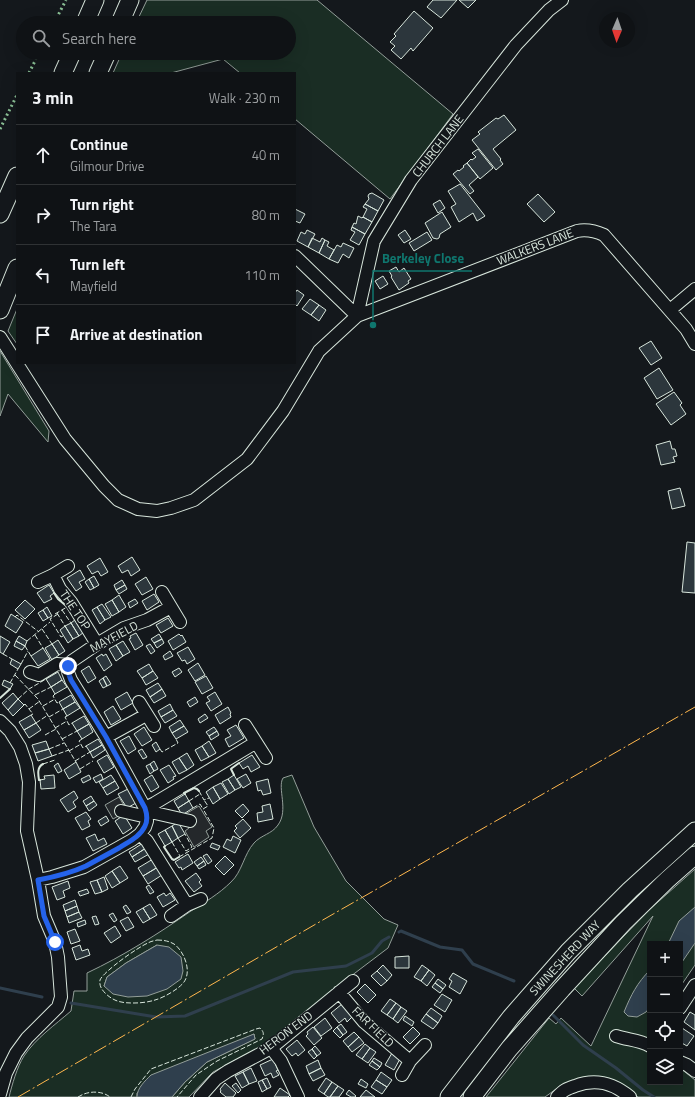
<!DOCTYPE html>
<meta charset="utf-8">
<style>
:root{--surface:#0f1215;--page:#1d2022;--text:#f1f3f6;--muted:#9b9ea0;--line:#2f3234}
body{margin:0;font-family:"Titillium Web",sans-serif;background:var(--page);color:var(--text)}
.controls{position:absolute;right:12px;bottom:12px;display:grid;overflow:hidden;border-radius:0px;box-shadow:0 4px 16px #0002}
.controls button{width:36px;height:36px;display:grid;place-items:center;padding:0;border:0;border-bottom:1px solid var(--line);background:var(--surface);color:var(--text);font:20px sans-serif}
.compass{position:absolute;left:599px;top:12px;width:36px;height:36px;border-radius:50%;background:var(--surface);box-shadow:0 4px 16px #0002;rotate:182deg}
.stop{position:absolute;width:12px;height:12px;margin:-9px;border:3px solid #2563eb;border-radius:50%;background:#fff}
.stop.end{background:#2563eb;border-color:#fff;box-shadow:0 1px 4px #0008}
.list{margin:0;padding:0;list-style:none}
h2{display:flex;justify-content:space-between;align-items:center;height:52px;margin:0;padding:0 16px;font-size:17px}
h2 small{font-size:13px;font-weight:400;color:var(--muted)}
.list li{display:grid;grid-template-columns:26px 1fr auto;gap:12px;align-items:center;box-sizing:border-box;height:60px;padding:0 16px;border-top:1px solid var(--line)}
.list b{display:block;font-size:15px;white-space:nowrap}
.list p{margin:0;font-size:13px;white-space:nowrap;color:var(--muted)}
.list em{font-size:13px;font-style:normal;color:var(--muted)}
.icon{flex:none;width:22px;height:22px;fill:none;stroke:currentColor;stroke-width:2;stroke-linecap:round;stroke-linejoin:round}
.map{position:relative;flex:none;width:695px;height:1097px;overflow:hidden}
.search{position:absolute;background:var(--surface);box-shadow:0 4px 16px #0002;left:16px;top:16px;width:280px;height:44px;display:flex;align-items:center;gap:10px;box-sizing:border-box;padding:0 14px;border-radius:22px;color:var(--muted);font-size:15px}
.panel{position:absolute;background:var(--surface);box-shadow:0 4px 16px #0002;left:16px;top:72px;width:280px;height:292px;border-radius:0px}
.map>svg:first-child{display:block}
.green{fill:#1a2d24;stroke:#939e99;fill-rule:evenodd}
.parking{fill:#24282b;stroke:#939e99}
.water{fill:#2f3f4d;stroke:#939e99}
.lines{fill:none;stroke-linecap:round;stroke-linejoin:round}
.stream{stroke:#2f3f4d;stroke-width:3}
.building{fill:#2c363c;stroke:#d8e6dc}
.minor-casing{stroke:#d8e6dc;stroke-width:14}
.highway-casing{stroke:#d8e6dc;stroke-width:19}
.minor{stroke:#14181c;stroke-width:12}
.highway{stroke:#14181c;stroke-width:17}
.hedge{stroke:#8ac095;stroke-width:3;stroke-dasharray:2 3;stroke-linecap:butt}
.fence{stroke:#d8e6dc;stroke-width:1;stroke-dasharray:5 2;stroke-linecap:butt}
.wall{stroke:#d8e6dc;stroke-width:2}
.power{stroke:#ffb74d;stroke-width:1;stroke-dasharray:14 3 2 3;stroke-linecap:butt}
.route{stroke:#2563eb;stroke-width:5}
.labels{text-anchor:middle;stroke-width:3;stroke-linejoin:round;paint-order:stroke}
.street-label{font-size:12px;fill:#d8e6dc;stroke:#14181c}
.leader{fill:none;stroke:#0f766e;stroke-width:1.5}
.callout-dot{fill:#0f766e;stroke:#14181c;stroke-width:1.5}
.callout-label{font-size:13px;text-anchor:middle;font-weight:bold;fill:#0f766e;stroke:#14181c;stroke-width:3;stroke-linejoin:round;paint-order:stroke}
</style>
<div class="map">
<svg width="695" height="1097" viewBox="0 0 695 1097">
<rect width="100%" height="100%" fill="#14181c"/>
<!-- green -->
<path class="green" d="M 147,0 L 317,0 L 453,114 L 390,199 L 295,119 L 295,73 L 240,73 L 223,59 L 171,73 L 113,73 L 122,53 L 289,53 L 289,23 L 136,23 Z
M 17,309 L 17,344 L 8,331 Z
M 0,351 L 49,431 L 48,442 L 8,394 L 0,416 Z
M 292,775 L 314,827 L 346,881 L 384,919 L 398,925 L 388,948 L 355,973 L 296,1021 L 262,1046 L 213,1072 L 189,1097 L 172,1097 L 185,1082 L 207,1062 L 255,1039 L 254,1034 L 137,1093 L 137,1097 L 9,1097 C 12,1085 17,1067 24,1056 C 36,1038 55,1025 71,1011 L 74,991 L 87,991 L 87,973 C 123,956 158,934 191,911 C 205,902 219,894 231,882 C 242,872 244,854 254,843 C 261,835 272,834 278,825 C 289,810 277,788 283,778 ZM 157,945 L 104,986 L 107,977 L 126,963 Z
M 695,869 L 695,965 L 680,987 L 680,944 L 650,944 L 650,1082 L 680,1082 L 680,1068 L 695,1080 L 695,1097 L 638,1097 L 633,1092 L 591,1077 L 563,1084 L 545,1097 L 486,1097 L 549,1018 L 556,1024 L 561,1018 L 591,1046 L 653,916 L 582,996 L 574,988 L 649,910 Z"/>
<!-- parking -->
<path class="parking" d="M 119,797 L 126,809 L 122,814 L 113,819 L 105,805 Z
M 199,806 L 212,827 L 206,831 L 209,837 L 194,847 L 185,831 L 189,828 L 182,816 Z"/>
<!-- water -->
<path class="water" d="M 695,907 L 695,943 L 680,965 L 680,944 L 668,944 L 679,921 Z
M 157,945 L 169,947 L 181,957 L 183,971 L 181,979 L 167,989 L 147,996 L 128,997 L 113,994 L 104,986 L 107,977 L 126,963 Z
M 650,970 L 650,1007 L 646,1012 L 637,1017 L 628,1016 L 624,1012 C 631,995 637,983 650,970 Z
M 254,1034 L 255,1039 L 207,1062 L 185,1082 L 172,1097 L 137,1097 C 137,1088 145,1081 151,1075 Z"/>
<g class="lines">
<!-- stream -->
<path class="stream" d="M 399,932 L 401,931 L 440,947 L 462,950 L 473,964 L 514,981
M 0,988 L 42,997
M 71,1003 L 156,1017 L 185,1016 L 293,972 L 346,966 L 372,953 L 382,941 L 389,937
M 553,1015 L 583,1045 L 616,1068 L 643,1090 L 654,1097"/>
</g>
<!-- building -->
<path class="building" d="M 433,0 L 457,0 L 441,18 L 427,7 Z
M 459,0 L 476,0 L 468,8 Z
M 414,11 L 433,28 L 413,51 L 411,48 L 401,59 L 391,50 L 395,46 L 390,42 L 396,36 L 394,34 Z
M 504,115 L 516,130 L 493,149 L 501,159 L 500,160 L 503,164 L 496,170 L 472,140 L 480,134 L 478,132 L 496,118 L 498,119 Z
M 478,149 L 493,168 L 480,179 L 467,163 L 471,159 L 472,160 L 476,157 L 472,153 Z
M 467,163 L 478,177 L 469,185 L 474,191 L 470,194 L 453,174 L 458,170 L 459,171 L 464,167 L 463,166 Z
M 460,184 L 485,216 L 477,221 L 473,213 L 459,222 L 451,207 L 456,204 L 448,191 Z
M 372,193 L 384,200 L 378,211 L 365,204 L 369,199 L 368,196 L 369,194 Z
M 538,194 L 555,212 L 544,222 L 527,204 Z
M 440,200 L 445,208 L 438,213 L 433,204 Z
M 365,204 L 378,211 L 372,222 L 363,217 L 367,209 L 363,207 Z
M 295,209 L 305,214 L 300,223 L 295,221 Z
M 442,212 L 451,227 L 440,234 L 439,238 L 437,239 L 433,238 L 425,223 Z
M 358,216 L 362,218 L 363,217 L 372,222 L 365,234 L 352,227 L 354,223 L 356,224 Z
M 352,227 L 365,234 L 359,245 L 350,240 L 355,232 L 351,230 Z
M 307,230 L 315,234 L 308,247 L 297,241 L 301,232 L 305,234 Z
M 405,230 L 411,239 L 404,243 L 398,235 Z
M 427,232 L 432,240 L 414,251 L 409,243 Z
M 312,238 L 320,242 L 322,238 L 325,240 L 319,253 L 308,247 Z
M 325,240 L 329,242 L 327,246 L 334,250 L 329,259 L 319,253 Z
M 343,243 L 354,248 L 349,258 L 343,254 L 338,263 L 329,259 L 337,245 L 341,247 Z
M 396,267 L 399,272 L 404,268 L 411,279 L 408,281 L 409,283 L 399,290 L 391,277 L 392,276 L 389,271 Z
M 383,276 L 388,284 L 380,289 L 375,281 Z
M 297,290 L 304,295 L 297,306 L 295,304 L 295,293 Z
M 310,299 L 319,305 L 311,315 L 302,309 Z
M 319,305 L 326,310 L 319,321 L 311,315 Z
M 651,341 L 662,358 L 651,365 L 639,348 Z
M 659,368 L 673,390 L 657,399 L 644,378 Z
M 674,392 L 682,403 L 680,405 L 686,414 L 671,425 L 656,404 Z
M 670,441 L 672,449 L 675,449 L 677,456 L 673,457 L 675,462 L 661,465 L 656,445 Z
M 680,488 L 685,506 L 672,509 L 668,491 Z
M 687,542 L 695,543 L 695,593 L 682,592 Z
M 132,557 L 140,570 L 131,576 L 128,570 L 122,573 L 118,566 Z
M 100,558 L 108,572 L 101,576 L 98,571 L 92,574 L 87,566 Z
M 80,570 L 85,579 L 79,582 L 82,587 L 76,591 L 67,578 Z
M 94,576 L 99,585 L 94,588 L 89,579 Z
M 146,577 L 153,589 L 142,595 L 135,584 Z
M 89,579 L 94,588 L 90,590 L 85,582 Z
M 122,580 L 125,585 L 116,590 L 114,585 Z
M 49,585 L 54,593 L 50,596 L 52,599 L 44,603 L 37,593 Z
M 125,585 L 127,589 L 119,594 L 116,590 Z
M 154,594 L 159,602 L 147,610 L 142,601 Z
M 119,595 L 126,607 L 119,612 L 112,600 Z
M 135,599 L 138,603 L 130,608 L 128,603 Z
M 25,600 L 35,609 L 25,619 L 15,610 Z
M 112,600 L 119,612 L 112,616 L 105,604 Z
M 102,604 L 111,617 L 105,620 L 97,607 Z
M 47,607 L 52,616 L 48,618 L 43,610 Z
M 97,607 L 105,620 L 100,624 L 92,610 Z
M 43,610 L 48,618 L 43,621 L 38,613 Z
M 11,614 L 23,622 L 16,633 L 5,626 Z
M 168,618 L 173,626 L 161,633 L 156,625 Z
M 76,619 L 84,632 L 79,636 L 71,623 Z
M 71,623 L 79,636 L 73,639 L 65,626 Z
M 65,626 L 73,639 L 68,643 L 60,630 Z
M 136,633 L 143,645 L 135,650 L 129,639 L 131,638 L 130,636 Z
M 159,634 L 162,639 L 154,643 L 151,639 Z
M 179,634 L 181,636 L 182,635 L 186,642 L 173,650 L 168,641 Z
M 0,636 L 10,642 L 3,654 L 0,652 Z
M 19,636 L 27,641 L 25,646 L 16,641 Z
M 162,639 L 164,643 L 157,648 L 154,643 Z
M 58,640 L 65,651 L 59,655 L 52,644 Z
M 16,641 L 25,646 L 22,650 L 14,646 Z
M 123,641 L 130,652 L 123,656 L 116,645 Z
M 52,644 L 59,655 L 52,660 L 45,648 Z
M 150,644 L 155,651 L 151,654 L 146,646 Z
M 116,645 L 123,656 L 116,661 L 109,649 Z
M 188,647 L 195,659 L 187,664 L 185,660 L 182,661 L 177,653 Z
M 43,648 L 50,659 L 38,666 L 31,656 Z
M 170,651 L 173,656 L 165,660 L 163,656 Z
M 102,654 L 103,656 L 106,654 L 112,665 L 104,671 L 96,658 Z
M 12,659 L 21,664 L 18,669 L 10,664 Z
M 198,663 L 205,675 L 195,681 L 188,670 Z
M 149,664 L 153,671 L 142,678 L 137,671 Z
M 89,666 L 96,678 L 88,683 L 81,671 Z
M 179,668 L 182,672 L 175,677 L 172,672 Z
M 153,671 L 158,678 L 146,685 L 142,678 Z
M 58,672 L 62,680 L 51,687 L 46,679 Z
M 106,676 L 111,684 L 107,686 L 103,678 Z
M 206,676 L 213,688 L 202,694 L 195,682 Z
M 103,678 L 107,686 L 103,688 L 99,681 Z
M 4,680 L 13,684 L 10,689 L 2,685 Z
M 62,680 L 67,687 L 55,694 L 51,687 Z
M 158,683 L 162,689 L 150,697 L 146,690 Z
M 162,689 L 166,696 L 154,703 L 150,697 Z
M 127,692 L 133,703 L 121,710 L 115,699 Z
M 215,692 L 222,704 L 211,711 L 206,703 L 210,701 L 207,697 Z
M 13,693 L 18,699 L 8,710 L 2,703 Z
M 71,695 L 75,702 L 63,709 L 59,702 Z
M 195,697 L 198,702 L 190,707 L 187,702 Z
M 18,699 L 24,705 L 13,716 L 8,710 Z
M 75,702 L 80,708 L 67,716 L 63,709 Z
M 170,704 L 173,710 L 161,717 L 158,711 Z
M 113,706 L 121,719 L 111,725 L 104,712 Z
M 228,707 L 231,713 L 230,714 L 231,717 L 220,724 L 215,715 Z
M 173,710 L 177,716 L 165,723 L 161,717 Z
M 205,714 L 208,718 L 200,723 L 198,719 Z
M 31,715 L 36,723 L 24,730 L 19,722 Z
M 84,716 L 89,724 L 77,731 L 72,723 Z
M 180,720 L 184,726 L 172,733 L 169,727 Z
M 36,723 L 41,730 L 29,738 L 24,730 Z
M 89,724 L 93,732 L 82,739 L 77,731 Z
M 236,725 L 244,738 L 229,747 L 225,739 L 231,736 L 227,730 Z
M 184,726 L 188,732 L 176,739 L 172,733 Z
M 144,727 L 152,740 L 142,746 L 134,734 Z
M 214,727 L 217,731 L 209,736 L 206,732 Z
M 217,731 L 219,735 L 211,740 L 209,736 Z
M 129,736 L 136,749 L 128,754 L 120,741 Z
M 98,739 L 102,745 L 90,752 L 86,746 Z
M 46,741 L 49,749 L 35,753 L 32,745 Z
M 209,741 L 216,753 L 209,757 L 202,746 Z
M 156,742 L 160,749 L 156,752 L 152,745 Z
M 102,745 L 105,750 L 93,758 L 90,752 Z
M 202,746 L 209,757 L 201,761 L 195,750 Z
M 49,749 L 52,756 L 38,761 L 35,753 Z
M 142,749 L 147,757 L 143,759 L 138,751 Z
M 187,753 L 194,765 L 187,770 L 179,758 Z
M 107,755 L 114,767 L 104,773 L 97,761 Z
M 252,755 L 260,767 L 251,772 L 248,766 L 243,769 L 239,763 Z
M 179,758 L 187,770 L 179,774 L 172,762 Z
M 154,761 L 158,769 L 154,771 L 150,764 Z
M 76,762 L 81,772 L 69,779 L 64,770 Z
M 58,763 L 62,771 L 58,773 L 54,766 Z
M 150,764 L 154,771 L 150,774 L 146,766 Z
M 169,765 L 176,776 L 173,777 L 174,779 L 168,783 L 160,770 Z
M 101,774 L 103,779 L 96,783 L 93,778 Z
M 246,774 L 251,783 L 243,788 L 237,779 Z
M 54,775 L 55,788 L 41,789 L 40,780 L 45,779 L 44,776 Z
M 89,775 L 91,779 L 83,783 L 81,779 Z
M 111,775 L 115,781 L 103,788 L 99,782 Z
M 152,775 L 159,787 L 151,792 L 144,780 Z
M 234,775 L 241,787 L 235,790 L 228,779 Z
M 228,779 L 235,790 L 229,794 L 222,782 Z
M 268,779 L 271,793 L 263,795 L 261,790 L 258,791 L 256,782 Z
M 115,781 L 119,788 L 107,795 L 103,788 Z
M 221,783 L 228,794 L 220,799 L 213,787 Z
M 213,787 L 220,799 L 213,804 L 206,792 Z
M 128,789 L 136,803 L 127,808 L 118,794 Z
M 74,791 L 78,798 L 73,802 L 76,807 L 68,812 L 60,800 Z
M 185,794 L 189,801 L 178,808 L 174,801 Z
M 91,796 L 94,801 L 86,806 L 83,801 Z
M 94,801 L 97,805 L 89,811 L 86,806 Z
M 189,801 L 193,808 L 182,815 L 178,808 Z
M 243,804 L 249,811 L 242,818 L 235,811 Z
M 270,804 L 273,819 L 258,822 L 257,813 L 263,812 L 262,806 Z
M 86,812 L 91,819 L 88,821 L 90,826 L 82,830 L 75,818 Z
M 124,815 L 132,828 L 123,834 L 115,821 Z
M 106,816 L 109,821 L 101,826 L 98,821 Z
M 243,819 L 251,828 L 240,838 L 234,831 L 237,828 L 235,826 Z
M 178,822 L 185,834 L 178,838 L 172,826 Z
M 172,826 L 178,838 L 172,842 L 165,830 Z
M 165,830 L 172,842 L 165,846 L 158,834 Z
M 95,834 L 98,841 L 104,838 L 107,844 L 93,851 L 86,838 Z
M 233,836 L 241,840 L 235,853 L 223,847 L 227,839 L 231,841 Z
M 143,843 L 146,848 L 132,857 L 129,852 Z
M 212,843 L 220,846 L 218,850 L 210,847 Z
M 146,848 L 149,854 L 135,862 L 132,857 Z
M 188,854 L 193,863 L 182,870 L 181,867 L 179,868 L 175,862 Z
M 207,854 L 212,861 L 208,864 L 203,856 Z
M 225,856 L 234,865 L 224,875 L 215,866 Z
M 201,857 L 204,861 L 197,866 L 194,862 Z
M 153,859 L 158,867 L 143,876 L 138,868 Z
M 204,861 L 206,865 L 199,869 L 197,866 Z
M 120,866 L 128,878 L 120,883 L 112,871 Z
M 158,867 L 162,875 L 148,884 L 143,876 Z
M 112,871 L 120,883 L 112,888 L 105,876 Z
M 196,873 L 201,880 L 199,882 L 202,886 L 194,892 L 185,881 Z
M 104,877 L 108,889 L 102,892 L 97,880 Z
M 97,880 L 102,892 L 95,894 L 90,882 Z
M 68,881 L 70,888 L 63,891 L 65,897 L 57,900 L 52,887 Z
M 149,885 L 154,892 L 150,894 L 146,887 Z
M 87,889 L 89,893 L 80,896 L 78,892 Z
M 164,893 L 166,896 L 170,893 L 175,900 L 163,907 L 157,897 Z
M 75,900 L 77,906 L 65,911 L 63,905 Z
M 150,904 L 157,915 L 150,919 L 143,908 Z
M 126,905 L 131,912 L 127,914 L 123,907 Z
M 77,906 L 79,912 L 67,917 L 65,911 Z
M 143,908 L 150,919 L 143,923 L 136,912 Z
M 79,912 L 82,918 L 69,923 L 67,917 Z
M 113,913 L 117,920 L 114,922 L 109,915 Z
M 96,916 L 99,924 L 95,925 L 92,917 Z
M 128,917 L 134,927 L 126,931 L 120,921 Z
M 85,920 L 86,924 L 78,927 L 77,923 Z
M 115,926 L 121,936 L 111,943 L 104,933 Z
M 75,929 L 80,941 L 71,944 L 67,932 Z
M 80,945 L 82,951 L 88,949 L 90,955 L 76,960 L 72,948 Z
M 409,956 L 409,968 L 395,968 L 395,957 Z
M 383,965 L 392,975 L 387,981 L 377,971 Z
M 422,965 L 429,970 L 421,981 L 414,977 Z
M 429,970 L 435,975 L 427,986 L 421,981 Z
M 377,971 L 387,981 L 381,986 L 371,976 Z
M 453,973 L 467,981 L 460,994 L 449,987 L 452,981 L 449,979 Z
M 438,979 L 446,985 L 443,989 L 435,983 Z
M 435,983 L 443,989 L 440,993 L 432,987 Z
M 365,984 L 376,995 L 368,1003 L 357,992 Z
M 442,994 L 452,1000 L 445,1012 L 434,1005 Z
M 390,999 L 396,1003 L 387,1015 L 381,1011 Z
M 396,1003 L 401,1007 L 393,1019 L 387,1015 Z
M 342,1004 L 352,1017 L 347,1022 L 345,1018 L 339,1023 L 331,1013 Z
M 401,1007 L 407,1011 L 398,1023 L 393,1019 Z
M 431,1008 L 442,1016 L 438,1023 L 426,1014 Z
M 690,1012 L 695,1015 L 695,1030 L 684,1022 Z
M 426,1014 L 438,1023 L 433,1029 L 421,1021 Z
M 405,1016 L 414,1022 L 412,1026 L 403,1020 Z
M 325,1018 L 332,1028 L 321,1036 L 314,1027 Z
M 341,1024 L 347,1032 L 343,1035 L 337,1027 Z
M 313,1027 L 322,1038 L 314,1045 L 306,1036 L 308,1034 L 307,1032 Z
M 337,1027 L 343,1035 L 340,1038 L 333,1031 Z
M 413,1027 L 420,1034 L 410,1044 L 403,1037 Z
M 682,1028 L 694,1036 L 687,1046 L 680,1042 L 680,1031 Z
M 354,1032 L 359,1037 L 348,1047 L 343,1041 Z
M 359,1037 L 364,1043 L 352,1052 L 348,1047 Z
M 297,1040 L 305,1050 L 298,1056 L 296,1053 L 292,1056 L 286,1049 Z
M 365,1044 L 370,1048 L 362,1059 L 356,1055 Z
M 315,1046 L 321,1053 L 317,1056 L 312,1049 Z
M 370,1048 L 376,1052 L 368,1063 L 362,1059 Z
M 312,1049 L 317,1056 L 314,1059 L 308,1052 Z
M 392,1053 L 401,1057 L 394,1070 L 385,1065 Z
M 374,1058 L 382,1063 L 380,1067 L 372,1061 Z
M 273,1059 L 278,1070 L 276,1071 L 279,1075 L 273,1078 L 271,1073 L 265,1076 L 260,1065 Z
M 318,1060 L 321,1068 L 309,1074 L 306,1066 Z
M 372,1061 L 380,1067 L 377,1070 L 369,1065 Z
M 251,1068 L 257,1081 L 249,1084 L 243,1072 Z
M 321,1068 L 325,1075 L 313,1081 L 309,1074 Z
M 243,1072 L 249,1084 L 242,1088 L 235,1076 Z
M 381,1072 L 392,1080 L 387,1087 L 376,1080 Z
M 267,1078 L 271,1087 L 267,1089 L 262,1080 Z
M 326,1078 L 332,1082 L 324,1094 L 318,1090 Z
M 361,1079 L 368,1084 L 366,1088 L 358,1084 Z
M 262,1080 L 267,1089 L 262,1092 L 258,1082 Z
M 376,1080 L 387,1087 L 382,1094 L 371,1087 Z
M 332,1082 L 338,1086 L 330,1097 L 328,1097 L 324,1094 Z
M 225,1083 L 236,1093 L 233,1097 L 226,1097 L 220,1092 L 221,1091 L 220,1089 Z
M 236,1083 L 241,1090 L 238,1093 L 232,1086 Z
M 338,1086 L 344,1090 L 339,1097 L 330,1097 Z
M 280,1088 L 290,1095 L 288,1097 L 274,1097 Z
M 349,1090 L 356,1096 L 355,1097 L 351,1097 L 346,1094 Z
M 366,1090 L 375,1097 L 360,1097 Z"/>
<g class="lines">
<defs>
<path id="minor" d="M 295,256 L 357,316
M 670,310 L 695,289
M 357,316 L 374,241 L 411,180 L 516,45 L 549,10 L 562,0
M 0,337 L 65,439 L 104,486 L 118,500 L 138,509 L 157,511 L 171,508 L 194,500 L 247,459 L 283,411 L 319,351 L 357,316 L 577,231 C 587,229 595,231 604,235 L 686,329 L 695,344
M 53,575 L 60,589 L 71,602 L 97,644
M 38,582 L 53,575 L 68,566
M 162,592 L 180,622
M 30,672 L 39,675 L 57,664 L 69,665
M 139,702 L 154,726
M 0,721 L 10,731 L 20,747 L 26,764 L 29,782 L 27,831 L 38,880 L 44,916 L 55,942 L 58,957 L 61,997 L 58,1007 L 27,1038 L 16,1053 L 6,1073 L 0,1094
M 245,725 L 266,758
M 106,737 L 146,715
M 145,808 L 155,803 L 255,743
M 121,811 L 147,817
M 146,811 L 190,821
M 140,834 L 147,841 L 187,905
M 38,880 L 52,877 L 84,867 L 132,840 L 140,834 L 145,827 L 147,821 L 145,808 L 106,737 L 71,680 L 68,672 L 68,666 L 72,661 L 97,644 L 124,628 L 147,620 L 171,607
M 171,916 L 187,905 L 201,899
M 339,992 L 364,1022 L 410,1061 L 425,1045
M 680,1008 L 695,985
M 616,1036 C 628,1040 639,1040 650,1046
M 271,1048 L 281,1061 L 298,1097
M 680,1062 L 687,1065 L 695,1071
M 402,1075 L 410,1061
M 200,1097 L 216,1079 L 228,1071 L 271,1048 L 353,981
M 557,1097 C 564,1090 566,1089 575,1086 C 596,1078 613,1083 630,1097"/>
<path id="highway" d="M 85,23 L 95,0
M 120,23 L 130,0
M 63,73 L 72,53
M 98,73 L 107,53
M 0,214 L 17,176
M 0,310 L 17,268
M 449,1097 L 511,1017 L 568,952 L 630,890 L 695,831
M 472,1097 L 509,1049 L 562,989 L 623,923 L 667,880 L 695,855"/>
</defs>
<!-- minor casing -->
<use href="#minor" class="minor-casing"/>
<!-- highway casing -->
<use href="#highway" class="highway-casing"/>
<!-- minor -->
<use href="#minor" class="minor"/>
<!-- highway -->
<use href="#highway" class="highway"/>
<!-- hedge -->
<path class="hedge" d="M 54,23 L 66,0
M 29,73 L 39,53
M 0,129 L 17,95"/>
<!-- fence -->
<path class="fence" d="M 62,610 L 71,623
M 57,613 L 65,626
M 55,614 L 67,607
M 58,614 L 50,619 L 61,637 L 63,636
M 15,617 L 17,615 L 39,632
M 42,629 L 52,644
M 35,635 L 43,648
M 27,641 L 50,622
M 25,646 L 31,656
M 3,654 L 12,659
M 21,664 L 28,651
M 15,675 L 38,699 L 76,762
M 10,683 L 18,669
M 55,694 L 53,696 L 57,703 L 59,702
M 35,695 L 51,687
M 18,699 L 29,689 L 46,679
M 24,705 L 25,704 L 33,714 L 31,715
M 43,706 L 55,699
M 29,709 L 40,701
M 67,716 L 65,717 L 69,725 L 72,723
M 49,717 L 63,709
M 36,723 L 48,715
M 55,728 L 67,721
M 45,735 L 56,729
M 62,739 L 77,731
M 82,739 L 79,741 L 83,748 L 86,746
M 49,749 L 64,743
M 160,749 L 162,752 L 178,743 L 176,739
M 69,751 L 81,744
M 52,756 L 69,750
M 75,761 L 90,752
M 43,764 L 55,760
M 80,769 L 93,761
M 199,791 L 204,800 L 209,798
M 189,801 L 200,794
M 193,808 L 200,804 L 203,809 L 208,806 L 204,800
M 178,838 L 186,851 L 192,847 L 185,834
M 172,842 L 180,856
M 179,857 L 212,838 L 214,828 L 203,809
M 157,940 C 163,940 169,941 174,944 C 184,951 192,971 184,982 C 179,989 163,998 155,1000 C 149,1002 141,1003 134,1003 C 122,1003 115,1002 106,994 C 102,990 99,986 100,980 C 103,972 138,947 148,943 C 151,941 154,941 157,940 Z
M 78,1097 C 87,1091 101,1090 110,1097
M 131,1097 L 135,1089 L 151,1069 L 256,1029 L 260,1028 C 264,1032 264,1034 262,1039 L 217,1061 L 196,1075 L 177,1097"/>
<!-- wall -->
<path class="wall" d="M 54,593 L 58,599 L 70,609
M 0,698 L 10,689
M 234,775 L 231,769 L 232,768 L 239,763
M 40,780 L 39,780 C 38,774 37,767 43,764
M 185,794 L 184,793 L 194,788 L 197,789 L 199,791
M 165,846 L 164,847 L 172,859 L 174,860 L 179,857"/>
<!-- power -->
<path class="power" d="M 18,1097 L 328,917 L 695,707"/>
</g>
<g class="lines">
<!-- route -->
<path class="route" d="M 55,942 L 44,916 L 38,880 C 54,877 71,873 86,866 C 97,860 108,854 119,848 C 128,842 140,837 145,826 C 148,820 147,814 145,808 L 106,737 L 71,680 L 68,672 L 68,666"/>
</g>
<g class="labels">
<!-- street labels -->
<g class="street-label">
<text transform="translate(438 146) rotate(-52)" y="4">CHURCH LANE</text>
<text transform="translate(535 247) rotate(-21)" y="4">WALKERS LANE</text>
<text transform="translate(75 610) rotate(56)" y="4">THE TOP</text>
<text transform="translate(114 637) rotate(-28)" y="4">MAYFIELD</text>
<text transform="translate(565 958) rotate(-47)" y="4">SWINESHERD WAY</text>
<text transform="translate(373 1027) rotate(44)" y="4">FAR FIELD</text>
<text transform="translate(286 1033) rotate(-37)" y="4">HERON END</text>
</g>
</g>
<!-- callouts -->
<path class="leader" d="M373 325L373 271H472"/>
<circle class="callout-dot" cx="373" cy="325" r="4"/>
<g class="callout-label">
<text x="423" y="263">Berkeley Close</text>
</g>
</svg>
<div class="controls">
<button>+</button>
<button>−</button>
<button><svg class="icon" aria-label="locate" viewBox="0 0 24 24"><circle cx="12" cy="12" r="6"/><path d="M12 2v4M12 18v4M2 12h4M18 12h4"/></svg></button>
<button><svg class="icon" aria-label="layers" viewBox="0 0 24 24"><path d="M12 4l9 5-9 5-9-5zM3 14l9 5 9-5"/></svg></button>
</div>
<svg class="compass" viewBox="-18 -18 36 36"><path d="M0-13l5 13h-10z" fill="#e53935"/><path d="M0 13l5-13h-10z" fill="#9b9ea0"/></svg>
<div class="stop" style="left:55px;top:942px"></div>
<div class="stop end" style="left:68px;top:666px"></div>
<div class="search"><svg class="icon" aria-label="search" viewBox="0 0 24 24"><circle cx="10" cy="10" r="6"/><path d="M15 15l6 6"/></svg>Search here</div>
<section class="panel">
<h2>3 min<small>Walk · 230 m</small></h2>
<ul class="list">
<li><svg class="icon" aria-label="ahead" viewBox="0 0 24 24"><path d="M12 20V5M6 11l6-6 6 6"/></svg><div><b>Continue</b><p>Gilmour Drive</p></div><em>40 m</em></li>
<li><svg class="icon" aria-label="right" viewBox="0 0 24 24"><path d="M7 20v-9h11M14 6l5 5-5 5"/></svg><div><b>Turn right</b><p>The Tara</p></div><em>80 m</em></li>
<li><svg class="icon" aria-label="left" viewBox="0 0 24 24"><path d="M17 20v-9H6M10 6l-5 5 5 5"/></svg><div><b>Turn left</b><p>Mayfield</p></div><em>110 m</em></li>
<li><svg class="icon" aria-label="arrive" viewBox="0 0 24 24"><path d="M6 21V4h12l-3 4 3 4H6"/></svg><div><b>Arrive at destination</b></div></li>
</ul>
</section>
</div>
